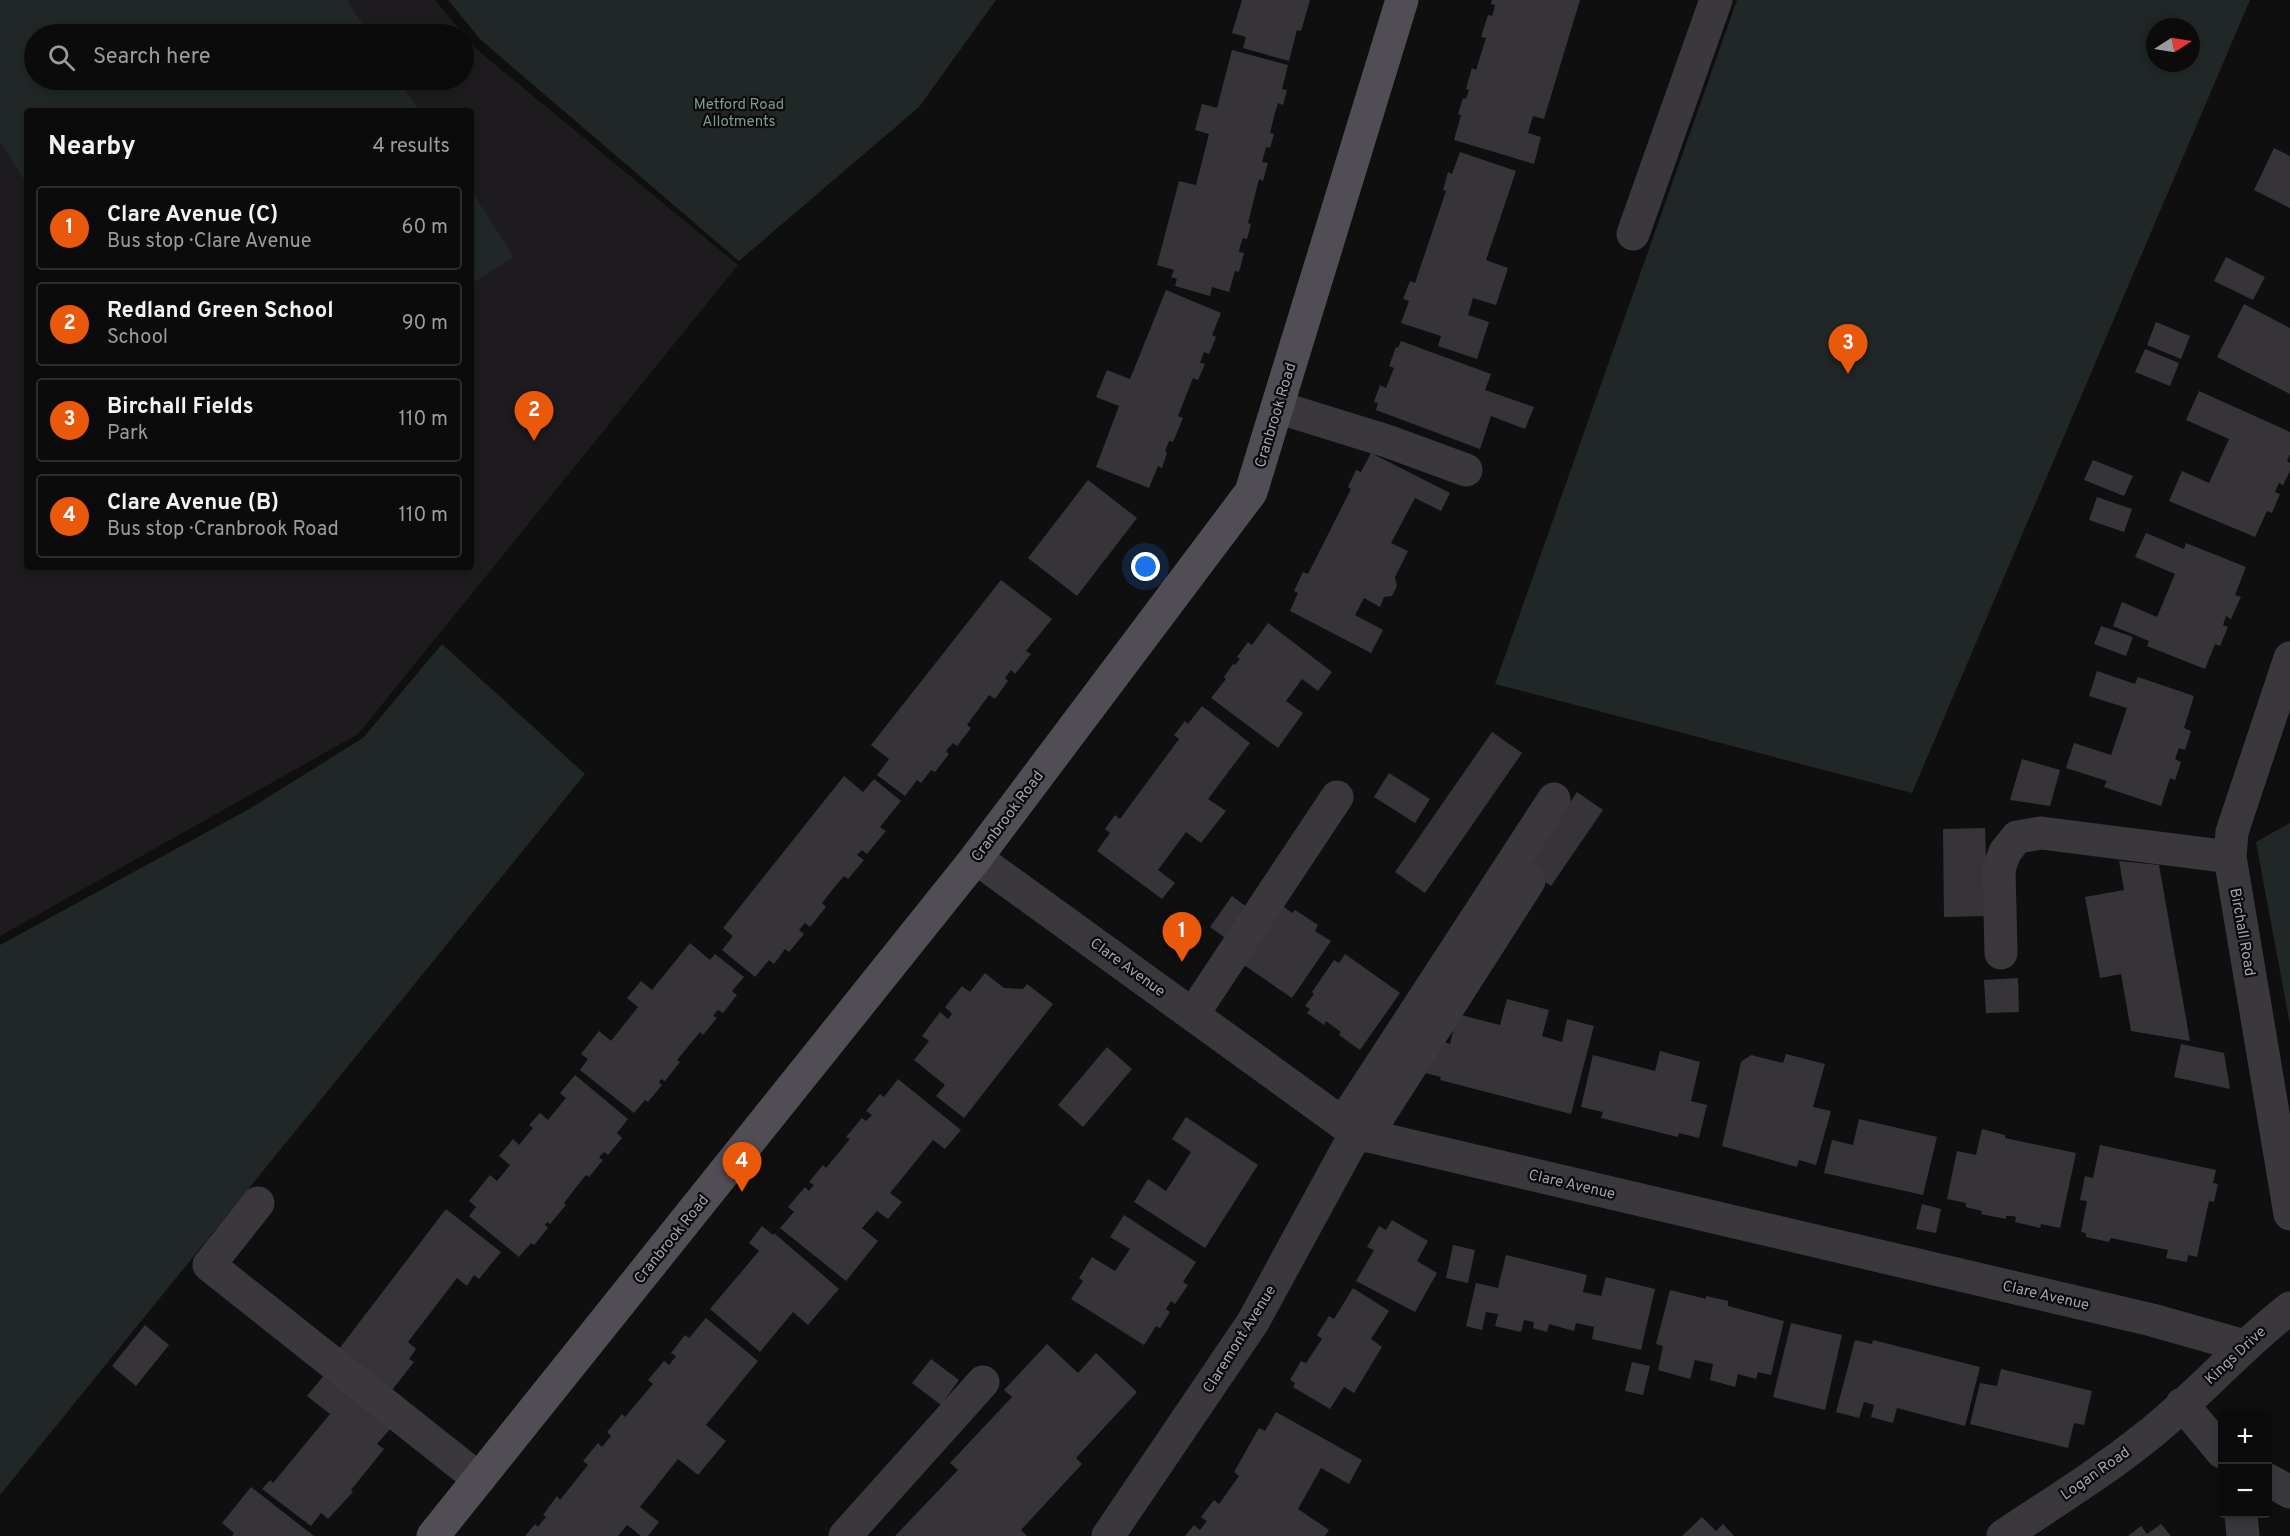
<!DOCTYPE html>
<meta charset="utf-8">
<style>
:root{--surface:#0c0b0c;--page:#1a191a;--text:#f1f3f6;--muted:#9a9b9d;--line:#2c2b2d;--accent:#ea580c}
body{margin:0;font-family:Overpass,sans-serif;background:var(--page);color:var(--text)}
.controls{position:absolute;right:18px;bottom:18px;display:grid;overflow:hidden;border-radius:6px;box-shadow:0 3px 9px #0003}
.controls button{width:54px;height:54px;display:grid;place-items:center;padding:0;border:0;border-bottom:2px solid var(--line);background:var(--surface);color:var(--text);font:30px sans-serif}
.compass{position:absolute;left:2146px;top:18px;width:54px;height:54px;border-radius:50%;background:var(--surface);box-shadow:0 3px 9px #0003;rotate:78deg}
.you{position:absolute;left:1146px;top:567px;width:21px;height:21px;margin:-15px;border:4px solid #fff;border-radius:50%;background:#1a73e8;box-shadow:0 0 0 9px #1a73e833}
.badge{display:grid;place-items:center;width:39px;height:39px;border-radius:50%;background:var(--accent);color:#fff;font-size:20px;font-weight:700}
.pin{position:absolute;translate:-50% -50px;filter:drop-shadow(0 2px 3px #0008)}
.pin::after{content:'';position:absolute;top:32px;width:21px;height:18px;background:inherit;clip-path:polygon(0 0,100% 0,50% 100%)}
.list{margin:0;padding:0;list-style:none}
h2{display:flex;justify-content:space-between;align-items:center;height:78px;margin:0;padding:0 24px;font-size:26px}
h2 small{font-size:20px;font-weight:400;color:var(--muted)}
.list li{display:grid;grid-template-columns:39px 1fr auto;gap:18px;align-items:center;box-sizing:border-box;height:84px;margin:0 12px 12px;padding:0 12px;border:2px solid var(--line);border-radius:6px}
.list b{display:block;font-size:22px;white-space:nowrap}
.list p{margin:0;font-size:20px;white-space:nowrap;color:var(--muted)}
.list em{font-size:20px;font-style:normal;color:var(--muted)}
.icon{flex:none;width:33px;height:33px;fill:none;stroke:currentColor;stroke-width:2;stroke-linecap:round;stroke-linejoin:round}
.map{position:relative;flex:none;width:2290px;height:1536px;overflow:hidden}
.search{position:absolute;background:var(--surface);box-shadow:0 3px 9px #0003;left:24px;top:24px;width:450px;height:66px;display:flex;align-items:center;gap:15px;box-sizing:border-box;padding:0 21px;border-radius:33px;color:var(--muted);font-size:22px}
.panel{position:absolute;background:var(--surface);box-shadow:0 3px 9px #0003;left:24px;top:108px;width:450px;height:462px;border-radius:6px}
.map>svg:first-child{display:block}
.built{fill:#1d1b1d;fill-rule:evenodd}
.green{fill:#202726;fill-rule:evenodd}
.building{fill:#363438}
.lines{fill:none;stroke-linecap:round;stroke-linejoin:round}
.minor{stroke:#3a383c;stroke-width:33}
.major{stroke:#504d54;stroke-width:33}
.labels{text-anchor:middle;stroke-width:4.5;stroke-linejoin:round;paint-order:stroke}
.park-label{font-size:15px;fill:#7a9a91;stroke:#0b0a0b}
.street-label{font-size:15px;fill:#a6a1b0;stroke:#0b0a0b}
</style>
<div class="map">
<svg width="2290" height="1536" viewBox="0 0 2290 1536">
<rect width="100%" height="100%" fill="#100f10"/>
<!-- built -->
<path class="built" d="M 0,0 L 435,0 L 475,48 L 738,265 L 358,734 L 0,936 ZM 34,34 L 464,34 L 464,80 L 34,80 ZM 27,111 L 471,111 L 471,567 L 27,567 Z"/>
<!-- green -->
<path class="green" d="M 0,0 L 347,0 L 369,34 L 34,34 L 34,80 L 399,80 L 419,111 L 27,111 L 27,184 L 0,142 Z
M 448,0 L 996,0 L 919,107 L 739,261 L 481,40 Z
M 1737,0 L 2250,0 L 1912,793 L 1495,684 ZM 2155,27 L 2191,27 L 2191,63 L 2155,63 Z
M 471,190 L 514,257 L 471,284 Z
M 442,644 L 585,774 L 0,1495 L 0,945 L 249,809 L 363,738 Z
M 2290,823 L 2290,1025 L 2256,842 Z"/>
<!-- building -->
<path class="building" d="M 1242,0 L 1310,0 L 1301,31 L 1297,30 L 1289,61 L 1243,48 L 1246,37 L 1232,33 Z
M 1492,0 L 1580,0 L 1544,119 L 1533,116 L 1528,133 L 1541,137 L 1534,164 L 1454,140 L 1461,115 L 1458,114 L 1463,98 L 1466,99 L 1469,90 L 1466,89 L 1472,68 L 1476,70 L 1486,38 L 1481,37 L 1488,15 L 1492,16 L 1494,10 L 1495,5 L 1491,4 Z
M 1232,50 L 1288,65 L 1282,89 L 1287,90 L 1283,105 L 1278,103 L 1275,113 L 1270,133 L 1274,134 L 1270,148 L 1266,147 L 1262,162 L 1268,163 L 1263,181 L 1259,179 L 1248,223 L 1251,224 L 1247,239 L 1243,238 L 1240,246 L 1239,252 L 1244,253 L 1239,272 L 1235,271 L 1229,292 L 1212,287 L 1210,296 L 1175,286 L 1177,279 L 1171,277 L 1174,270 L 1157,265 L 1179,181 L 1196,185 L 1209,134 L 1195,130 L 1202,104 L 1217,108 Z
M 2274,148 L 2290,156 L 2290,208 L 2254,190 Z
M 1460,152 L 1516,171 L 1486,260 L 1508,268 L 1496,305 L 1473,298 L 1468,315 L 1489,322 L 1477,359 L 1438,346 L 1441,336 L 1401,323 L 1409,301 L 1403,299 L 1410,281 L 1415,283 L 1446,191 L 1443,190 L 1448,172 L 1452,174 Z
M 2226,257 L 2265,277 L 2253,300 L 2214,281 Z
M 1166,290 L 1221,313 L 1212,335 L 1216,337 L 1209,354 L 1204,352 L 1200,363 L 1205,364 L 1198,380 L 1193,378 L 1178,416 L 1183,418 L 1173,442 L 1169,441 L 1165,451 L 1167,453 L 1162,468 L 1158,466 L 1149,488 L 1096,467 L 1119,406 L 1096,397 L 1107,370 L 1130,379 Z
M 2244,304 L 2290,328 L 2290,394 L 2217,357 Z
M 2156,322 L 2190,336 L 2181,359 L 2147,345 Z
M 1401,341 L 1491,374 L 1485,390 L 1534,407 L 1525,429 L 1491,416 L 1480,449 L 1376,410 L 1378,403 L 1374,402 L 1380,385 L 1386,388 L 1394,368 L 1389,366 L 1396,347 L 1398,348 Z
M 2145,349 L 2179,363 L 2170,386 L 2135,372 Z
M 2199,391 L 2290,432 L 2290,454 L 2287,461 L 2290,463 L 2290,471 L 2283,485 L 2279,483 L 2277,487 L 2275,492 L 2280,494 L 2272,513 L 2267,511 L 2255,537 L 2169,501 L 2182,471 L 2209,483 L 2229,439 L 2186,420 Z
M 1371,453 L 1450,493 L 1441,511 L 1415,498 L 1391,543 L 1408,551 L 1395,577 L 1397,586 L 1392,596 L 1384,597 L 1380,607 L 1364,598 L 1355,615 L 1383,630 L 1371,653 L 1290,611 L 1298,593 L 1294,591 L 1303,572 L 1308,574 L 1351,489 L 1348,487 L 1356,470 L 1361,472 Z
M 2093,460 L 2133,476 L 2124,496 L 2084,480 Z
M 1088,480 L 1137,518 L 1077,596 L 1028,558 Z
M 2097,497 L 2132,509 L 2124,532 L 2089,520 Z
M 2146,533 L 2184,549 L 2186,543 L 2246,567 L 2235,595 L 2241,597 L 2231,619 L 2226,616 L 2223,625 L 2228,627 L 2220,646 L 2215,644 L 2205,669 L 2147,646 L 2149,641 L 2113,626 L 2122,602 L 2157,617 L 2175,574 L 2135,557 Z
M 1001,580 L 1052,619 L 1026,651 L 1031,654 L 1015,674 L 1011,670 L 1005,678 L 1008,681 L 995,699 L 989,695 L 967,725 L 971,728 L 957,746 L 953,743 L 946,751 L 949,754 L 935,772 L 931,770 L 921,783 L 917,780 L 905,796 L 877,775 L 889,759 L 871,745 Z
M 1268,623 L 1332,672 L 1318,691 L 1302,679 L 1286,701 L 1303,713 L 1278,748 L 1211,698 L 1226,679 L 1224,677 L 1233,664 L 1235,665 L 1240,659 L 1237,657 L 1248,642 L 1252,645 Z
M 2101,626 L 2133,637 L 2126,656 L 2094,644 Z
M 2097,671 L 2135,684 L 2138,677 L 2194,696 L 2184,728 L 2191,731 L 2185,750 L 2179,748 L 2175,759 L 2181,762 L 2175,780 L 2170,778 L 2161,806 L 2104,787 L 2107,781 L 2066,768 L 2074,743 L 2111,755 L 2127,708 L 2089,696 Z
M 1202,706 L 1250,743 L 1208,799 L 1226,811 L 1201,843 L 1186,832 L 1158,870 L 1175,883 L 1162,899 L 1097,851 L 1110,833 L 1105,829 L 1115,815 L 1120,819 L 1179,739 L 1174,735 L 1185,721 L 1188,724 Z
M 1492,732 L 1522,753 L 1425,893 L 1395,872 Z
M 2022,759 L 2060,770 L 2050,806 L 2010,800 Z
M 1389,773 L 1430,799 L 1415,823 L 1374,797 Z
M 844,776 L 863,792 L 874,779 L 901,801 L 880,827 L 886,831 L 867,854 L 862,850 L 857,855 L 864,860 L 848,879 L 844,876 L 833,889 L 822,903 L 826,907 L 810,927 L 805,923 L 799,930 L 804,934 L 789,952 L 785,949 L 774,964 L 769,960 L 755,977 L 722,950 L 733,936 L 723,928 Z
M 1577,792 L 1603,810 L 1551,886 L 1525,868 Z
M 1985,828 L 1988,916 L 1944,917 L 1943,829 Z
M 2119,861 L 2159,865 L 2190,1041 L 2131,1031 L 2121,974 L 2100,978 L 2085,897 L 2124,890 Z
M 1232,896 L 1251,910 L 1228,940 L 1210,927 Z
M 1283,906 L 1292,913 L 1295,910 L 1318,925 L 1315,931 L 1331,941 L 1292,998 L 1244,965 Z
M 690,943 L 710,960 L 715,954 L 744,977 L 732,991 L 737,995 L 723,1013 L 718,1010 L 713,1016 L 717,1018 L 703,1035 L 700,1032 L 677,1060 L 680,1062 L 665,1081 L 661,1079 L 659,1082 L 662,1085 L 648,1102 L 645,1100 L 634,1113 L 580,1070 L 588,1059 L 581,1054 L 599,1031 L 611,1041 L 638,1007 L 627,998 L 641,981 L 652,990 Z
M 1345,954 L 1400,993 L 1360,1050 L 1339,1035 L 1341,1032 L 1326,1021 L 1324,1025 L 1307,1013 L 1310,1009 L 1305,1006 L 1314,994 L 1312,992 L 1334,960 L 1339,963 Z
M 985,973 L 1004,988 L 1023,989 L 1027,984 L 1053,1004 L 964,1118 L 936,1096 L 945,1085 L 914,1060 L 929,1041 L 922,1036 L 940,1012 L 948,1019 L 952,1014 L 945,1007 L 962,986 L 970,992 Z
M 2018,978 L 2019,1012 L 1986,1013 L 1984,980 Z
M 1507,999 L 1549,1010 L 1542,1036 L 1562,1042 L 1567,1019 L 1594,1026 L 1571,1114 L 1440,1080 L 1441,1077 L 1425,1073 L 1435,1039 L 1450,1044 L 1457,1014 L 1500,1025 Z
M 2181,1044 L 2224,1053 L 2230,1089 L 2174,1077 Z
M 1107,1047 L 1132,1069 L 1083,1127 L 1058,1105 Z
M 1660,1051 L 1700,1062 L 1691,1101 L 1707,1105 L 1699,1138 L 1679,1133 L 1678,1137 L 1601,1118 L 1603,1112 L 1581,1107 L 1593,1055 L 1655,1071 Z
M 1786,1054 L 1825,1064 L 1813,1107 L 1831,1111 L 1816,1165 L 1799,1160 L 1797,1167 L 1722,1146 L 1741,1062 L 1751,1055 L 1783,1063 Z
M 575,1075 L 628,1119 L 617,1133 L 622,1138 L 608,1155 L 604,1152 L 601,1155 L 599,1158 L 603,1160 L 589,1177 L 586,1175 L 574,1190 L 564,1203 L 566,1205 L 550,1224 L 547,1222 L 545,1225 L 548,1228 L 534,1245 L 531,1243 L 519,1257 L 469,1216 L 476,1207 L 469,1201 L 490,1175 L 497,1181 L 510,1165 L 499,1156 L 513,1139 L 519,1145 L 533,1128 L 529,1125 L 540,1113 L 548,1120 L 566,1098 L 560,1093 Z
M 898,1079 L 961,1130 L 945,1149 L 933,1140 L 890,1193 L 902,1202 L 888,1219 L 877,1211 L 862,1228 L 878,1241 L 846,1281 L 780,1228 L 794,1212 L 788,1207 L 805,1187 L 809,1191 L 812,1187 L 814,1185 L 809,1182 L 823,1165 L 826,1168 L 850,1139 L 846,1137 L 862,1118 L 866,1121 L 872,1115 L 866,1111 L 880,1094 L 884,1097 Z
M 1186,1117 L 1258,1165 L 1205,1248 L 1134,1202 L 1148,1179 L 1166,1191 L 1191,1152 L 1172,1139 Z
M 1859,1119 L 1937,1137 L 1923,1195 L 1824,1173 L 1832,1140 L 1853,1145 Z
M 1982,1129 L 2005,1135 L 2005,1138 L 2076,1153 L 2060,1228 L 2041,1224 L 2040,1228 L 2015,1222 L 2016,1217 L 2012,1216 L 2006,1216 L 2006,1219 L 1981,1214 L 1982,1211 L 1966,1207 L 1966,1203 L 1947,1199 L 1957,1151 L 1976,1155 Z
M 2100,1145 L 2216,1170 L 2213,1183 L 2218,1184 L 2214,1202 L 2209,1201 L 2197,1257 L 2188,1255 L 2187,1262 L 2166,1258 L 2168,1250 L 2111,1238 L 2109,1242 L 2086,1237 L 2086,1233 L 2081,1232 L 2087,1201 L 2080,1200 L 2085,1176 L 2093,1178 Z
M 1922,1204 L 1941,1209 L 1936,1233 L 1916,1229 Z
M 446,1209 L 501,1252 L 479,1279 L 474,1275 L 467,1286 L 457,1278 L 408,1342 L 416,1349 L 409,1359 L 414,1362 L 392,1390 L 339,1349 Z
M 1124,1215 L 1196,1262 L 1183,1282 L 1188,1285 L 1175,1304 L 1171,1301 L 1166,1309 L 1170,1312 L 1160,1328 L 1156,1326 L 1144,1345 L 1071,1299 L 1083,1281 L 1079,1278 L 1092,1257 L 1115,1271 L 1130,1249 L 1110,1237 Z
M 1392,1220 L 1428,1241 L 1417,1261 L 1437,1273 L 1415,1312 L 1356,1281 L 1374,1250 L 1367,1247 L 1379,1226 L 1386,1230 Z
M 762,1226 L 773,1235 L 774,1233 L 839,1289 L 808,1325 L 793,1312 L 760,1352 L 710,1309 L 759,1251 L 749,1243 Z
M 1453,1245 L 1475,1250 L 1468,1283 L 1446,1278 Z
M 1506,1255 L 1587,1275 L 1583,1292 L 1601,1296 L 1606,1277 L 1655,1289 L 1641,1350 L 1592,1339 L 1594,1327 L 1576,1323 L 1574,1331 L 1549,1324 L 1547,1332 L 1533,1328 L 1534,1322 L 1524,1320 L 1521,1332 L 1495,1326 L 1498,1314 L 1486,1312 L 1482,1330 L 1466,1326 L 1476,1283 L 1498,1288 Z
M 1353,1288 L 1389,1311 L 1371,1339 L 1382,1347 L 1354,1393 L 1344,1387 L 1330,1409 L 1293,1387 L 1295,1383 L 1290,1380 L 1301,1361 L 1306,1363 L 1322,1339 L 1317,1335 L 1329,1316 L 1334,1319 Z
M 1670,1290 L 1706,1299 L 1706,1296 L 1728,1301 L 1728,1306 L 1784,1321 L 1771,1375 L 1758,1372 L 1756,1379 L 1738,1374 L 1735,1387 L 1710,1380 L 1713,1364 L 1695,1360 L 1690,1379 L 1658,1370 L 1663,1346 L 1656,1344 Z
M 706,1318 L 758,1361 L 706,1425 L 726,1441 L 698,1475 L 678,1459 L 640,1507 L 659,1522 L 648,1536 L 641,1536 L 627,1525 L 618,1536 L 525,1536 L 535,1524 L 538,1527 L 541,1523 L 546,1517 L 543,1515 L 557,1496 L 560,1500 L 588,1465 L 583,1461 L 598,1443 L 602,1447 L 611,1436 L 607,1432 L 622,1414 L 625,1417 L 653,1384 L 648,1380 L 664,1361 L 669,1365 L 676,1356 L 671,1353 L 685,1335 L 689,1338 Z
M 1791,1323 L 1842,1335 L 1825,1410 L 1773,1397 Z
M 145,1325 L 169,1345 L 136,1386 L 112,1366 Z
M 1855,1340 L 1872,1344 L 1873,1340 L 1980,1367 L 1965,1426 L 1897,1408 L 1893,1423 L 1871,1417 L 1874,1405 L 1864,1402 L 1859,1418 L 1836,1412 Z
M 1047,1344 L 1078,1373 L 1096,1353 L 1137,1392 L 1076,1458 L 1082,1464 L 1021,1530 L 1027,1536 L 895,1536 L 958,1470 L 950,1463 L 1012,1397 L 1004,1390 Z
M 931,1359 L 959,1380 L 941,1405 L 912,1383 Z
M 1632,1362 L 1650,1366 L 1643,1395 L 1625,1391 Z
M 2001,1369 L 2092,1391 L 2084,1425 L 2074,1423 L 2068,1448 L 1970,1424 L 1980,1383 L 1997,1386 Z
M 325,1374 L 391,1428 L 377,1444 L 384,1449 L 351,1490 L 353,1492 L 328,1519 L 321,1513 L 311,1526 L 262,1489 L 270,1480 L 273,1483 L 330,1414 L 307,1396 Z
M 1276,1412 L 1362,1460 L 1349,1484 L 1321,1468 L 1298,1509 L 1329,1530 L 1325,1536 L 1185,1536 L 1194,1525 L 1200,1530 L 1207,1521 L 1201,1517 L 1214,1500 L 1219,1504 L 1239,1476 L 1234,1472 L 1259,1428 L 1265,1431 Z
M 251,1487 L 314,1536 L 232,1536 L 234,1533 L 222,1523 Z
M 1702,1517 L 1716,1531 L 1723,1524 L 1734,1536 L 1682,1536 Z
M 2161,1524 L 2171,1536 L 2128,1536 L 2141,1526 L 2147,1534 Z"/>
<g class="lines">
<!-- minor -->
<path class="minor" d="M 1633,234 L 1716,0
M 1277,407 L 1387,441 L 1466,470
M 2290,658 L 2232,832 L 2230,857 L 2290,1214
M 976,858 L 1356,1133 L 2152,1320 L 2244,1346
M 2001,953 L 1999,869 L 2005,852 L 2017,837 L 2041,833 L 2230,857
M 1193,1014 L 1337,797
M 1343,1123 L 1554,799
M 1366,1136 L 1529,881
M 258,1203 L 209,1265 L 479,1479
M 2182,1404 L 2222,1452
M 2268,1480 L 2290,1492
M 2241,1514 L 2243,1536
M 845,1536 L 983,1382
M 1108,1536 L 1253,1322 L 1356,1133
M 2003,1536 C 2051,1504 2101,1473 2146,1437 C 2197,1397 2239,1347 2290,1308"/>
<!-- major -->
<path class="major" d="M 433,1536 L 976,858 L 1251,492 L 1402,0"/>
</g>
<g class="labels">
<!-- park labels -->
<g class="park-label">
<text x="739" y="109">Metford Road<tspan x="739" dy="17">Allotments</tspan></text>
</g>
<!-- street labels -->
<g class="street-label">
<text transform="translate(1275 415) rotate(-73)" y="5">Cranbrook Road</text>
<text transform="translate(1007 816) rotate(-53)" y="5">Cranbrook Road</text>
<text transform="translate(2243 932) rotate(80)" y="5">Birchall Road</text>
<text transform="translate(1128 967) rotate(36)" y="5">Clare Avenue</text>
<text transform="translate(1572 1184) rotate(13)" y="5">Clare Avenue</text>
<text transform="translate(671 1239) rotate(-51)" y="5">Cranbrook Road</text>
<text transform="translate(2046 1295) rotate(13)" y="5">Clare Avenue</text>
<text transform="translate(1239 1339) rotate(-58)" y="5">Claremont Avenue</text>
<text transform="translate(2235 1355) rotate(-43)" y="5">Kings Drive</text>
<text transform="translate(2095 1473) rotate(-35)" y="5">Logan Road</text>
</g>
</g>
</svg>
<div class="controls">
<button>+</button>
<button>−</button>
</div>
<svg class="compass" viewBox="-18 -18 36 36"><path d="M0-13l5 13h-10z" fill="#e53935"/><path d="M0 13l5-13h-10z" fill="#9a9b9d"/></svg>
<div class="you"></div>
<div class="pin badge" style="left:1182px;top:962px">1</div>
<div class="pin badge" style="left:534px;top:441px">2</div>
<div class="pin badge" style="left:1848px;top:374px">3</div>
<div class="pin badge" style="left:742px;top:1192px">4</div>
<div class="search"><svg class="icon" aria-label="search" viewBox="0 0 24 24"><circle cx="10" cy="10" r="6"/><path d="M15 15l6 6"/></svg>Search here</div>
<section class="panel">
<h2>Nearby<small>4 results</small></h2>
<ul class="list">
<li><span class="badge">1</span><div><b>Clare Avenue (C)</b><p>Bus stop · Clare Avenue</p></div><em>60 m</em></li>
<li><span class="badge">2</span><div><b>Redland Green School</b><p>School</p></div><em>90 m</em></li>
<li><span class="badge">3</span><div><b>Birchall Fields</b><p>Park</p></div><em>110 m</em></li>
<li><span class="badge">4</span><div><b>Clare Avenue (B)</b><p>Bus stop · Cranbrook Road</p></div><em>110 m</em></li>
</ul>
</section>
</div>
